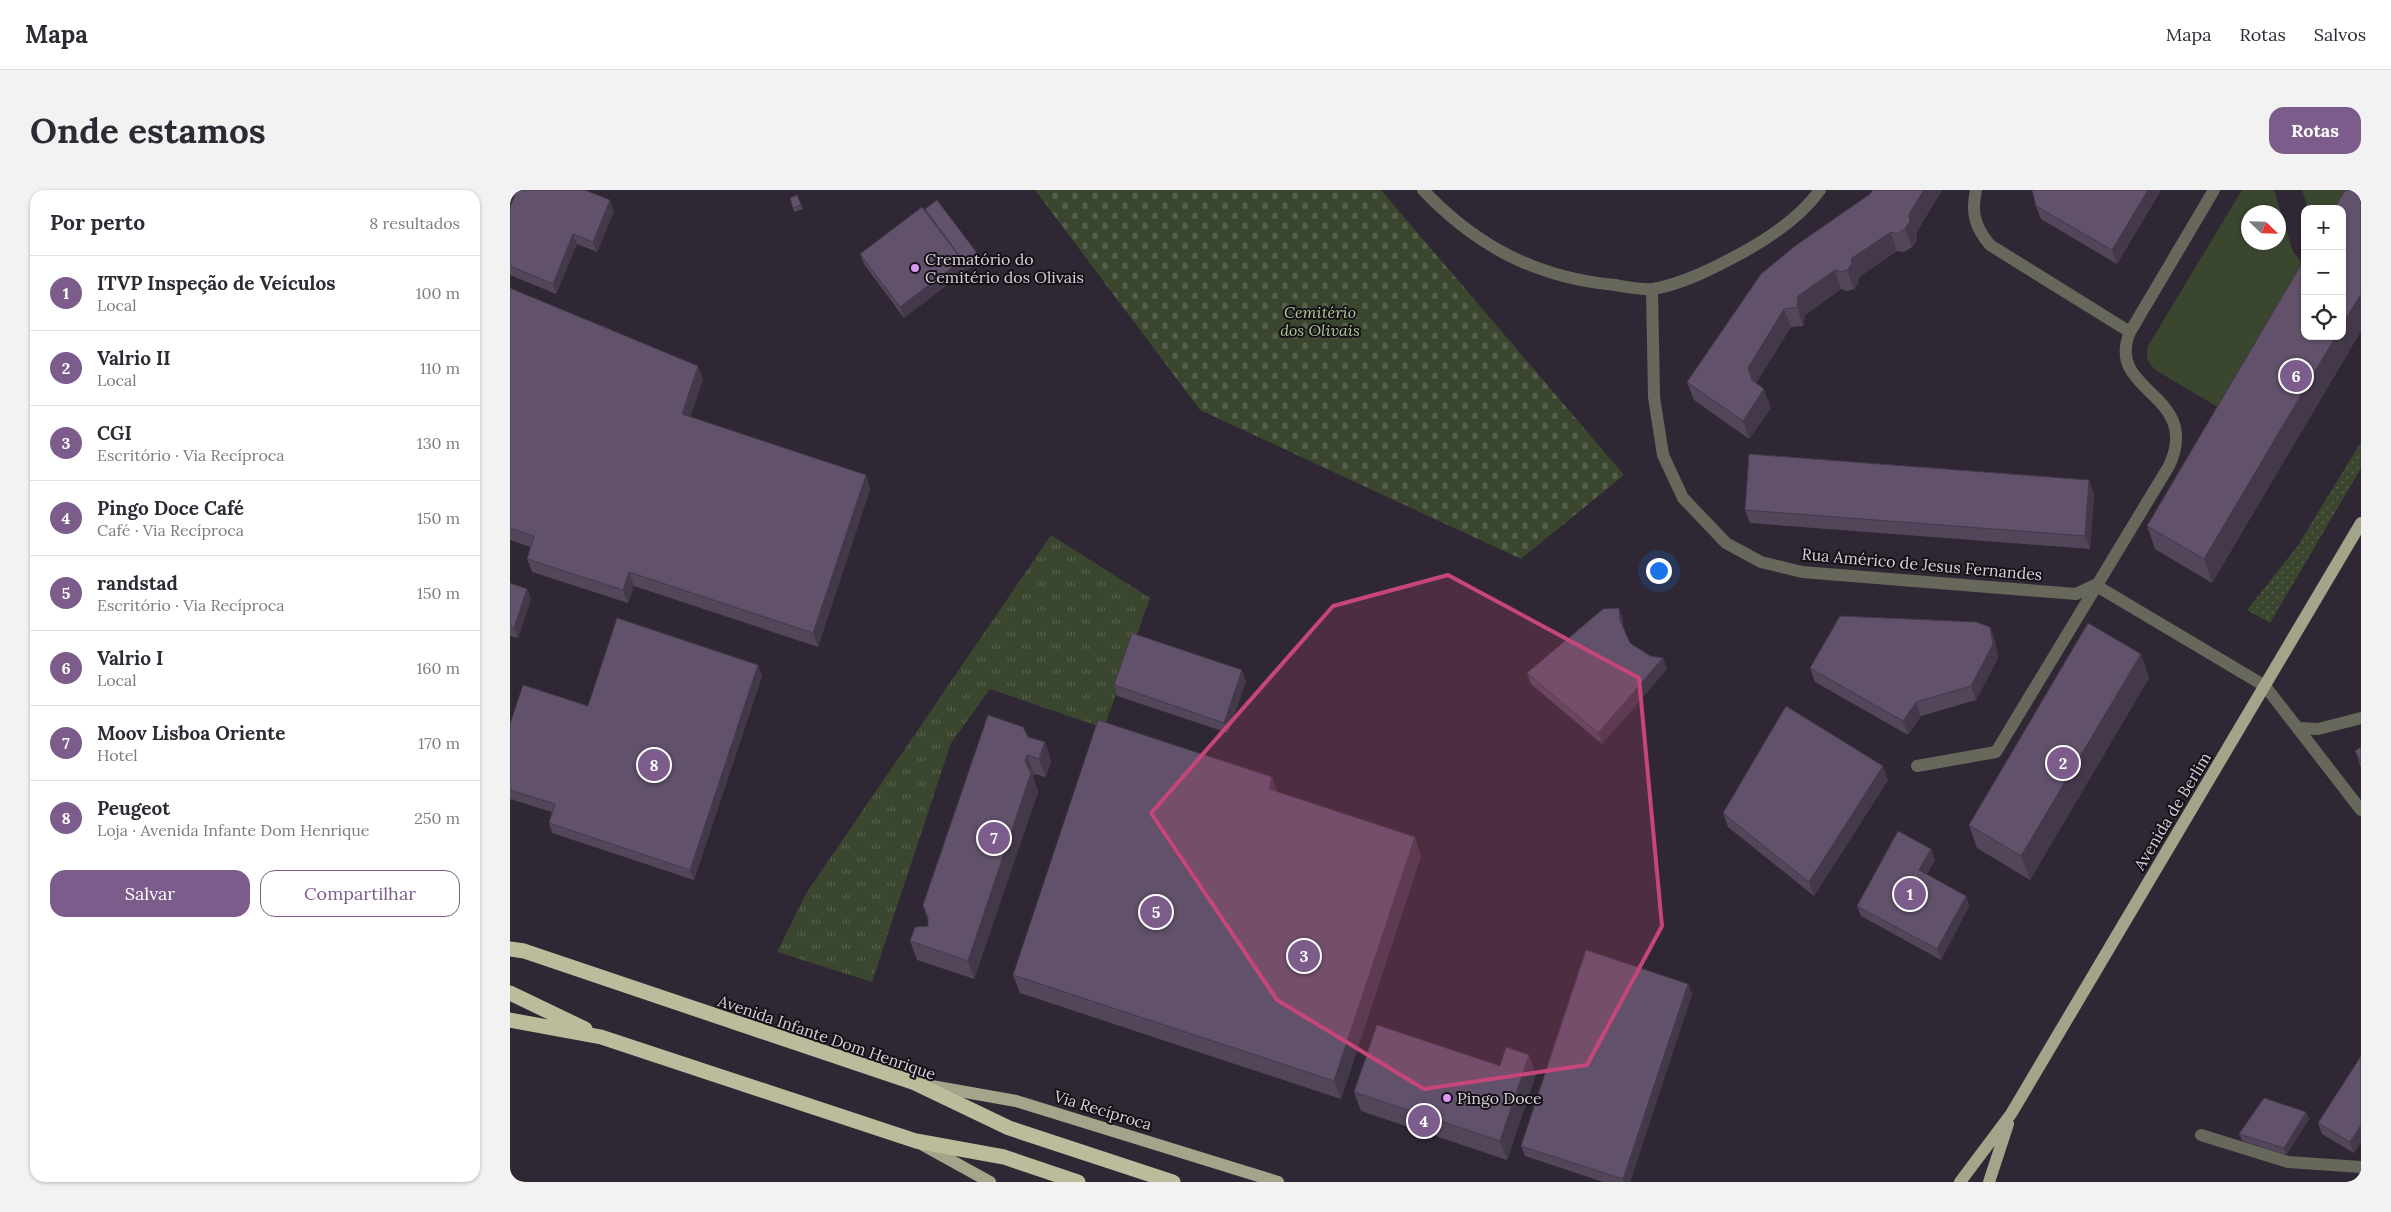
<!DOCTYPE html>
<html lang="pt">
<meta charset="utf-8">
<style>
:root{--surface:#fff;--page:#f2f2f3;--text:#2b2b33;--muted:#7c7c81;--line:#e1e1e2;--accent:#7b5c8a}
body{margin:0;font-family:Lora,serif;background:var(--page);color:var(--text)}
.controls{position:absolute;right:15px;top:15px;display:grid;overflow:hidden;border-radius:10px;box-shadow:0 1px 4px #0004}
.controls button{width:45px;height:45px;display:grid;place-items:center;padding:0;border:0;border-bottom:1px solid var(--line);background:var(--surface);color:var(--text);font:25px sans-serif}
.compass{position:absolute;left:1731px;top:15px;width:45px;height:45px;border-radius:50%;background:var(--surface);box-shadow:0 1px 4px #0004;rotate:113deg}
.you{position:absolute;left:1148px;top:380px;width:18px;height:18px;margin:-12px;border:4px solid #fff;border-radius:50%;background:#1a73e8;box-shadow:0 0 0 8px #1a73e833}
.badge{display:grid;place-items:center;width:32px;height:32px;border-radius:50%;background:var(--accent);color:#fff;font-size:16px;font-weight:700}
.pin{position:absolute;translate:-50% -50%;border:2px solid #fff;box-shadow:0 1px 5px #0006}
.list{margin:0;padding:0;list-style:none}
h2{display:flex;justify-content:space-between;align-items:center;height:65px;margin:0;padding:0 20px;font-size:21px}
h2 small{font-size:16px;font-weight:400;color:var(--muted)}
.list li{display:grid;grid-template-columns:32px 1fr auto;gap:15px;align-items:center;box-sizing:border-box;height:75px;padding:0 20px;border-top:1px solid var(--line)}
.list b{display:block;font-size:19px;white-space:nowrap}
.list p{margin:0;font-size:16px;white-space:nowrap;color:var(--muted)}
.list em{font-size:16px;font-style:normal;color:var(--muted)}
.actions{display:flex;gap:10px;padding:15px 20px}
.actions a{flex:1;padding:11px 0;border:1px solid var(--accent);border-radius:15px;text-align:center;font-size:18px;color:var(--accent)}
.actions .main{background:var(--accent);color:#fff}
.icon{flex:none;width:28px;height:28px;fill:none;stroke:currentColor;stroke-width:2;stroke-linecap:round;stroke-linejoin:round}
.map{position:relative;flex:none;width:1851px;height:992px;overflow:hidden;border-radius:15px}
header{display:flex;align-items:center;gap:30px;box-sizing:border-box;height:70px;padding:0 25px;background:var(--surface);border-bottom:1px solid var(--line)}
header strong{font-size:24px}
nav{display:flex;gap:28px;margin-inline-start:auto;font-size:18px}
.intro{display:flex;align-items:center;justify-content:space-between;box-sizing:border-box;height:120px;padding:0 30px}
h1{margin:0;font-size:35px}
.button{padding:12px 22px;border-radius:15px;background:var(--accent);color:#fff;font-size:18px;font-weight:700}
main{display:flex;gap:30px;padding:0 30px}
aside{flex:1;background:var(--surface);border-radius:15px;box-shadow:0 1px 4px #0004}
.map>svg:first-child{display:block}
.grass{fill:url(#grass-dots)}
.cemetery{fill:url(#cemetery-stones)}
.park{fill:url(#park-tufts)}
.garden{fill:#3b462f;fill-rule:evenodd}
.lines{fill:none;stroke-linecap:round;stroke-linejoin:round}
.minor{stroke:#67685b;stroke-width:12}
.major{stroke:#a3a48a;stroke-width:12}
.highway{stroke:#bbbc9c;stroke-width:15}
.wall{fill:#53465b}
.shaded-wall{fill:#44394a}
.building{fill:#61516a;stroke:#44394a}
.marked{fill:#c7467a;fill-opacity:0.2;stroke:#c7467a;stroke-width:4;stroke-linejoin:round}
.poi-dot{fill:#dc99f4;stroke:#151117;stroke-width:2}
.labels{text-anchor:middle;stroke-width:4;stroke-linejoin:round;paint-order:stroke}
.poi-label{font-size:16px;fill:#d6d1d9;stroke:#151117;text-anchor:start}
.park-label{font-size:16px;font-style:italic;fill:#afc895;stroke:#151117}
.street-label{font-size:16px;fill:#d6d1d9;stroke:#151117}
</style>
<header>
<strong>Mapa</strong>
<nav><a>Mapa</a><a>Rotas</a><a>Salvos</a></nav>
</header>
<div class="intro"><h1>Onde estamos</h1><a class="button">Rotas</a></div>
<main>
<aside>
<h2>Por perto<small>8 resultados</small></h2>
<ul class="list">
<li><span class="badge">1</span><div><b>ITVP Inspeção de Veículos</b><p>Local</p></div><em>100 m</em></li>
<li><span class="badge">2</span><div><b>Valrio II</b><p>Local</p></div><em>110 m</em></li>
<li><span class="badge">3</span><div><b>CGI</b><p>Escritório · Via Recíproca</p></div><em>130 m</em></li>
<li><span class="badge">4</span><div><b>Pingo Doce Café</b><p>Café · Via Recíproca</p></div><em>150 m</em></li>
<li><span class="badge">5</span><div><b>randstad</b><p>Escritório · Via Recíproca</p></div><em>150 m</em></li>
<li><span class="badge">6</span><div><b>Valrio I</b><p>Local</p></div><em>160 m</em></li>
<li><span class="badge">7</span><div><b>Moov Lisboa Oriente</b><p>Hotel</p></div><em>170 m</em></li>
<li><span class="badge">8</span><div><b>Peugeot</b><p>Loja · Avenida Infante Dom Henrique</p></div><em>250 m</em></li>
</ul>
<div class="actions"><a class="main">Salvar</a><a>Compartilhar</a></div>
</aside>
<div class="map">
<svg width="1851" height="992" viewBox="0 0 1851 992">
<defs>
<pattern id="grass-dots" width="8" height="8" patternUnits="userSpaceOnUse" patternTransform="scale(1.25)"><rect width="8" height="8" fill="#3b462f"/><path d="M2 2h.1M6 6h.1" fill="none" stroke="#57604d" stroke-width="1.8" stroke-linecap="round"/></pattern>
<pattern id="cemetery-stones" width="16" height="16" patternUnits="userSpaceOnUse" patternTransform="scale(1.25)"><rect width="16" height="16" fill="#3b462f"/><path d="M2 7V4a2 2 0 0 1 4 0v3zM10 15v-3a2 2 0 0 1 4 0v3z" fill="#57604d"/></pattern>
<pattern id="park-tufts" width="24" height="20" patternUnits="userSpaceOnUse" patternTransform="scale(1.25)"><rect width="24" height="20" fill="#3b462f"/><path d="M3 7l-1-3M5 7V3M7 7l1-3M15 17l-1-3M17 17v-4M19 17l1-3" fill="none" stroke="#57604d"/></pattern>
</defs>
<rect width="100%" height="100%" fill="#2f2733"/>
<!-- grass -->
<path class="grass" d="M 1851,252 L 1851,278 L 1760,433 L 1737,420 L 1787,357 Z"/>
<!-- cemetery -->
<path class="cemetery" d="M 525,0 L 871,0 L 1114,285 L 1011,369 L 690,220 Z"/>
<!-- park -->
<path class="park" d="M 541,345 L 640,408 L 594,538 L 480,499 L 441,553 L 362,792 L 267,762 L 297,702 Z"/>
<!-- garden -->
<path class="garden" d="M 1732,0 L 1764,0 L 1783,62 L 1795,76 L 1723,226 L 1647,181 C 1638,174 1635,167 1638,156 ZM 1738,22 L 1768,22 L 1768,52 L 1738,52 Z
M 1792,0 L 1837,0 L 1832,19 L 1798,19 Z"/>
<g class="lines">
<!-- minor -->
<path class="minor" d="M 913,0 C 966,56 1027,88 1105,95 C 1117,97 1132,100 1143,99 C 1172,94 1202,79 1228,65 C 1258,49 1290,28 1310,0
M 1466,0 C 1461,23 1465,37 1480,55 L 1620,142
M 1142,99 L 1144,207 L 1153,265 L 1173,308 L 1216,353 L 1251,372 L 1292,382 L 1566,404 L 1585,395 L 1755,496 L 1851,620
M 1789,538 L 1808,539 L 1851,528
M 1407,576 L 1486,562 L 1659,276 C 1693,203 1594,203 1620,142 L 1704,0
M 1691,945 L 1778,972 L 1851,977"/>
<!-- major -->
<path class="major" d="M 416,895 L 506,911 L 768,992
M 413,955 L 480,992
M 1450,992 L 1501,924 L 1851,333
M 1479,992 L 1498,934"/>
<!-- highway -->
<path class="highway" d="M 0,759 L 14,761 L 405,893 L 499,938 L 663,992
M 0,803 L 75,839
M 0,830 L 91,847 L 406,951 L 494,967 L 568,992"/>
</g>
<!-- wall -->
<path class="wall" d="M 1363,0 L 1432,0 L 1406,43 L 1407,50 L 1402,57 L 1394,62 L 1387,61 L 1349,87 L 1348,94 L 1344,99 L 1337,101 L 1331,99 L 1295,125 L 1293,136 L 1281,137 L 1246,193 L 1261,218 L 1239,249 L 1184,210 L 1177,192 L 1360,4 Z
M 1651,0 L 1607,74 L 1531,29 L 1526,16 Z
M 1851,0 L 1851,141 L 1702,393 L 1645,359 L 1637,336 Z
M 287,5 L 293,19 L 284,22 L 280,8 Z
M 0,17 L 104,21 L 87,62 L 67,54 L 46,104 L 0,85 Z
M 415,19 L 469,70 L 457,80 L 453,74 L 455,81 L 394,128 L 354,74 L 350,64 L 416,22 Z
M 0,98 L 193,189 L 180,227 L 356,285 L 360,299 L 308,457 L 124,396 L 118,413 L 22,382 L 17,369 L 20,357 L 0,350 Z
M 1579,290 L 1584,304 L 1580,359 L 1240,333 L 1235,320 Z
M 0,393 L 17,399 L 21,409 L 8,448 L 0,446 Z
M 1109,418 L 1113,429 L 1113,439 L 1120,453 L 1140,466 L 1153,468 L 1157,479 L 1092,554 L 1021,494 L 1017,483 Z
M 1485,450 L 1488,468 L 1466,510 L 1411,526 L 1398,545 L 1305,492 L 1300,478 Z
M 1631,464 L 1639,488 L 1520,690 L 1467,658 L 1459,635 Z
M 252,486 L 184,690 L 42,643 L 39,633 L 42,622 L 0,609 L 0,534 L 78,516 Z
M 736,491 L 718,543 L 607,506 L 604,495 Z
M 518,547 L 535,552 L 541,571 L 536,587 L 524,584 L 523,587 L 528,602 L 464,789 L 407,770 L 400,751 L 418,736 L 418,730 L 413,715 Z
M 1851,557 L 1851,578 L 1845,561 Z
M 762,587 L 767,602 L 911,666 L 831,909 L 510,803 L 503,785 Z
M 1378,590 L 1304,706 L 1218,637 L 1213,623 Z
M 1421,659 L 1425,670 L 1416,684 L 1456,706 L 1459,716 L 1431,770 L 1351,726 L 1347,716 Z
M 1178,794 L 1182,804 L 1120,992 L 1093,992 L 1015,966 L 1011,956 Z
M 1851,866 L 1851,952 L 1844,963 L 1812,944 L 1808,933 Z
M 990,876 L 1026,884 L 997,970 L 851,921 L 844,902 Z
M 1796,922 L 1799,929 L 1776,965 L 1732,951 L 1729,944 Z"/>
<!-- shaded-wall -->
<path class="shaded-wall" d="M 1414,0 L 1432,0 L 1406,43 L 1407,50 L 1402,57 L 1395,39 L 1399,24 Z
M 1638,0 L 1651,0 L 1607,74 L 1602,60 Z
M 100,10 L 104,21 L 87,62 L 83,52 Z
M 1381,42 L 1387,61 L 1349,87 L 1348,94 L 1344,99 L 1337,80 L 1342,68 Z
M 63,44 L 67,54 L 46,104 L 43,94 Z
M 467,63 L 469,70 L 457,80 L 454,72 Z
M 452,70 L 455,81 L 394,128 L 390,117 Z
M 1325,80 L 1331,99 L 1295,125 L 1293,136 L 1287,117 L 1288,106 Z
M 1851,104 L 1851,141 L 1702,393 L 1694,369 L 1826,146 L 1832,146 L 1832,135 Z
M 1274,119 L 1281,137 L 1244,196 L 1238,178 Z
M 188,176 L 193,189 L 177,237 L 172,224 Z
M 1254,199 L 1261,218 L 1239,249 L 1233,231 Z
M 356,285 L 360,299 L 308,457 L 303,443 Z
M 1579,290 L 1584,304 L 1580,359 L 1575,346 Z
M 119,382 L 124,396 L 118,413 L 113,400 Z
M 17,399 L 21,409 L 8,448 L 4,438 Z
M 1109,418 L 1113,429 L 1113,441 L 1110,430 Z
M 1480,437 L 1485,450 L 1488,468 L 1466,510 L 1461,496 Z
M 1631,464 L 1639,488 L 1520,690 L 1511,666 Z
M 1153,468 L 1157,479 L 1092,554 L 1088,543 Z
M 248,475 L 252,486 L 184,690 L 180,680 Z
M 732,480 L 736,491 L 718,543 L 714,533 Z
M 1406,512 L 1411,526 L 1398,545 L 1393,531 Z
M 535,552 L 541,571 L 536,587 L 529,569 Z
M 517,565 L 524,584 L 523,587 L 528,602 L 464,789 L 458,771 Z
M 1373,576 L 1378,590 L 1304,706 L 1299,692 Z
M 762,587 L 769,606 L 759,599 Z
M 905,647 L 911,666 L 831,909 L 824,891 Z
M 1421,659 L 1425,670 L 1413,691 L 1409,680 Z
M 1456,706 L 1459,716 L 1431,770 L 1427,759 Z
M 1178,794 L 1182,804 L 1120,992 L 1114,992 L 1113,989 Z
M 1019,865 L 1026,884 L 997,970 L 990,951 Z
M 1796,922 L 1799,929 L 1776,965 L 1774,958 Z
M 1851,935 L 1851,952 L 1844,963 L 1840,952 Z"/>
<!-- building -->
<path class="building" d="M 7,0 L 75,0 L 100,10 L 83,52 L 63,44 L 43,94 L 0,76 L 0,17 Z
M 1363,0 L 1414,0 L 1399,24 L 1400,31 L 1395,39 L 1387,44 L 1381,42 L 1342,68 L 1341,75 L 1337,80 L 1331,82 L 1325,80 L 1288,106 L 1287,117 L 1274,119 L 1238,178 L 1242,190 L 1254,199 L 1233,231 L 1177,192 L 1251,84 L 1285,56 L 1360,4 Z
M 1522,0 L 1638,0 L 1602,60 L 1526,16 Z
M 1835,0 L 1851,0 L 1851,104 L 1832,135 L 1832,19 L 1824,19 Z
M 287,5 L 291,15 L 283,18 L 280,8 Z
M 427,10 L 467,63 L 454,72 L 415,19 Z
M 412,17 L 452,70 L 390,117 L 350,64 Z
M 1795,68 L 1795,146 L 1826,146 L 1694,369 L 1637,336 Z
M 0,98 L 188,176 L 172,224 L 356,285 L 303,443 L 119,382 L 113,400 L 17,369 L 24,346 L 0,338 Z
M 1239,264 L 1579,290 L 1575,346 L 1235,320 Z
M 0,393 L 17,399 L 4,438 L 0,436 Z
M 1109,418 L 1110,430 L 1120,453 L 1140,466 L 1153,468 L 1088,543 L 1017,483 L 1093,419 Z
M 1330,426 L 1466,432 L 1480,437 L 1483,454 L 1461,496 L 1406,512 L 1393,531 L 1300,478 Z
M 107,428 L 248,475 L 180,680 L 39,633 L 45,614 L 0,600 L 0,534 L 13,495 L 78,516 Z
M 1578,433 L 1631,464 L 1511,666 L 1459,635 Z
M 622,443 L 732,480 L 714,533 L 604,495 Z
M 1276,516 L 1373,576 L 1299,692 L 1213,623 Z
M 478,525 L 513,537 L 518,547 L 535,552 L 529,569 L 517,565 L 515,571 L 521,583 L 458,771 L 400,751 L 405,737 L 418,736 L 418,728 L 413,715 Z
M 588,530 L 762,587 L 759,599 L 905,647 L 824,891 L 503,785 Z
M 1851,557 L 1851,571 L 1845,561 Z
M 1388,641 L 1421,659 L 1409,680 L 1456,706 L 1427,759 L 1347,716 Z
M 1076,760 L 1178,794 L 1113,989 L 1011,956 Z
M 867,835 L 990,876 L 996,857 L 1019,865 L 990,951 L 844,902 Z
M 1851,866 L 1851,935 L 1840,952 L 1808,933 Z
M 1754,908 L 1796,922 L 1774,958 L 1729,944 Z"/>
<!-- marked area -->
<path class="marked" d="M 938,385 L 1129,488 L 1152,736 L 1077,875 L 914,899 L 767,810 L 641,623 L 823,416 Z"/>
<!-- markers -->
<g class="poi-dot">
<circle cx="405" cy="78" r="5"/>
<circle cx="937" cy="908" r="5"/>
</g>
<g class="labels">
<!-- poi labels -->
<g class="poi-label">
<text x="415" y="75">Crematório do<tspan x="415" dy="18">Cemitério dos Olivais</tspan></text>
<text x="947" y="914">Pingo Doce</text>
</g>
<!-- park labels -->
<g class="park-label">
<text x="810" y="128">Cemitério<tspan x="810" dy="18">dos Olivais</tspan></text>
</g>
<!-- street labels -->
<g class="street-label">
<text transform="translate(1412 374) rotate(5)" y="6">Rua Américo de Jesus Fernandes</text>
<text transform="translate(1662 621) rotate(-59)" y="6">Avenida de Berlim</text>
<text transform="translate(317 847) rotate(19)" y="6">Avenida Infante Dom Henrique</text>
<text transform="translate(593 920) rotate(17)" y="6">Via Recíproca</text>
</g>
</g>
</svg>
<div class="controls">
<button>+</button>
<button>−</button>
<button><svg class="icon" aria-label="locate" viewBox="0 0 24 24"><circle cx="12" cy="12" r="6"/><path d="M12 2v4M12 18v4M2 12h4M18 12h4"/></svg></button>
</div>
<svg class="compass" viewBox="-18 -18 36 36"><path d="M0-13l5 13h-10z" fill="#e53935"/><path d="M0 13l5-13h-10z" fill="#7c7c81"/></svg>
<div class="you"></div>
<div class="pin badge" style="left:1400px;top:704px">1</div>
<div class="pin badge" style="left:1553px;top:573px">2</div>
<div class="pin badge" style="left:794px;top:766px">3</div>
<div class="pin badge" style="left:914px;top:931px">4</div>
<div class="pin badge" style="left:646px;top:722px">5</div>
<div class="pin badge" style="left:1786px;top:186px">6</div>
<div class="pin badge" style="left:484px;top:648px">7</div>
<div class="pin badge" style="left:144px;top:575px">8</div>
</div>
</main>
